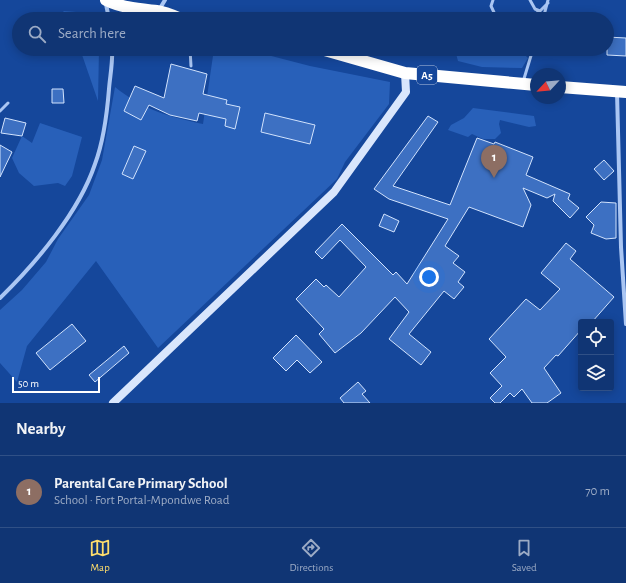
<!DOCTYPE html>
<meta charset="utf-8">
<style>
:root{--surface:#103574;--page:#1e407c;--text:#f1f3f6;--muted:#9cabc5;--line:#305086;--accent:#ffde6c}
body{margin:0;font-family:"Alegreya Sans",sans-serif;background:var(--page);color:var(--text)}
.controls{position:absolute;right:12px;bottom:12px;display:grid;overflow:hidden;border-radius:4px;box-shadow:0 2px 10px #0003}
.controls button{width:36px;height:36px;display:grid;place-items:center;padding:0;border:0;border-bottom:1px solid var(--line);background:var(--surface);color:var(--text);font:20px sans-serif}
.compass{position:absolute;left:530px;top:68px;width:36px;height:36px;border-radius:50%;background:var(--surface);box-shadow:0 2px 10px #0003;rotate:244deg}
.scale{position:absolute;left:12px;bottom:10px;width:88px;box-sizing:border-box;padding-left:4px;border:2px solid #fff;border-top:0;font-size:11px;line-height:14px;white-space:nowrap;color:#fff;-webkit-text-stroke:3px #15479b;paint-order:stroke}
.you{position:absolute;left:429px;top:277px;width:14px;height:14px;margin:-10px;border:3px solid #fff;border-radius:50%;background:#1a73e8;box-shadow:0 0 0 6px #1a73e833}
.badge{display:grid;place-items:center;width:26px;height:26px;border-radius:50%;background:var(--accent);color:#fff;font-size:13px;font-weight:700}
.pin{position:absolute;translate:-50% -33px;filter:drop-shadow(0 1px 2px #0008)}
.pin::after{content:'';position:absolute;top:21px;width:14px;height:12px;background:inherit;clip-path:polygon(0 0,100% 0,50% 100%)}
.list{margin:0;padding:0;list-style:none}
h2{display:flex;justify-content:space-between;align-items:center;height:52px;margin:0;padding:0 16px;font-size:17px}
h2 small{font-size:13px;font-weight:400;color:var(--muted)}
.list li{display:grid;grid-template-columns:26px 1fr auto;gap:12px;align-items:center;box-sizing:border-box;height:72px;padding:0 16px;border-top:1px solid var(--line)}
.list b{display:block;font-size:15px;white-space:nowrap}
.list p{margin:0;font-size:13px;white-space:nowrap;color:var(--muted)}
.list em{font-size:13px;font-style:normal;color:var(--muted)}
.icon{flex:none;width:22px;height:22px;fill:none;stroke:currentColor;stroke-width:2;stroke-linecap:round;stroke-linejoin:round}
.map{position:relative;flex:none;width:626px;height:403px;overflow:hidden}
.search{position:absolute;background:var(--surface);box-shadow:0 2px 10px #0003;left:12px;right:12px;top:12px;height:44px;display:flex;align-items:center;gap:10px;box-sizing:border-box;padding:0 14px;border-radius:22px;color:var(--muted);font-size:15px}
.sheet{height:124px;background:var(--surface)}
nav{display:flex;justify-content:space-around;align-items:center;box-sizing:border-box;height:56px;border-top:1px solid var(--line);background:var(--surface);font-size:11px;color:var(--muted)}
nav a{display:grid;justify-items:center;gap:2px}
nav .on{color:var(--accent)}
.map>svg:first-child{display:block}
.green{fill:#2860b9}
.building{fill:#3d70c2;stroke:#d2e3fd}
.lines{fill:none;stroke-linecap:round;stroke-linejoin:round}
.lane{stroke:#aac6f3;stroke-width:3}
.street{stroke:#aac6f3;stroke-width:4}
.secondary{stroke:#d9e6fc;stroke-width:8}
.highway{stroke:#fff;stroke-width:12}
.labels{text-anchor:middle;stroke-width:3.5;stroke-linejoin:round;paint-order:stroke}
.shield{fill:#15479b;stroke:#b9c8e1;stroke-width:1}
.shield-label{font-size:11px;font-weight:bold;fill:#fff}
</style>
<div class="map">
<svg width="626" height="403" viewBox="0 0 626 403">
<rect width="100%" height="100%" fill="#15479b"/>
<!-- green -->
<path class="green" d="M 64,11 L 101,14 L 100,19 L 57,18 Z
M 80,49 L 99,49 L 98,101 Z
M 214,49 L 244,49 L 310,66 L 390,82 L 389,104 L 345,162 L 337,179 L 158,348 L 96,261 L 27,346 L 17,382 L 0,363 L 0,310 L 22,290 L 46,262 L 58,239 L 89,195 L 102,160 L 115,87 C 142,109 169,117 203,124 Z
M 457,49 L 514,49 L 521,51 L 528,58 L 522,68 L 482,67 L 458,61 L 455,50 Z
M 473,108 L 534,116 L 536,126 L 529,127 L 500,120 L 499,124 L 501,133 L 495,139 L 483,139 L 472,134 L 468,137 L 448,130 L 451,125 L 464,118 Z
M 40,123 L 82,137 L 72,176 L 65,186 L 58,183 L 34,186 L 19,173 L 12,158 L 22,136 L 32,143 Z"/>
<!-- building -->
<path class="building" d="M 607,37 L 626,38 L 626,56 L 607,55 Z
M 171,64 L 207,74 L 203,94 L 227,100 L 226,104 L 240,107 L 235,129 L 225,126 L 226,119 L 199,113 L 197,121 L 170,115 L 149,105 L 141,120 L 124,111 L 135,86 L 164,98 Z
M 52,89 L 63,89 L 64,103 L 52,103 Z
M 265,113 L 315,125 L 310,144 L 261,132 Z
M 428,116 L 438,122 L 393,186 L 450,205 L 477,138 L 494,144 L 495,142 L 533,157 L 526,175 L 570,194 L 568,199 L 579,208 L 570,218 L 553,201 L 555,194 L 547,198 L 523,188 L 531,205 L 523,227 L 469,207 L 445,246 L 459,256 L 453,263 L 465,272 L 458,282 L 464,287 L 454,299 L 444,291 L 409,334 L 431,352 L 421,365 L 389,339 L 409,312 L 395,297 L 361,333 L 335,353 L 319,334 L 324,329 L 296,299 L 316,279 L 324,287 L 326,285 L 339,297 L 366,267 L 340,240 L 322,259 L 315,252 L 342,224 L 393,275 L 396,272 L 407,284 L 448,219 L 389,199 L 374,189 Z
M 5,118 L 26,123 L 22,136 L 1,133 Z
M 0,145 L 12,152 L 0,177 Z
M 134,146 L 146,151 L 133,179 L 122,174 Z
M 604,160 L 614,171 L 604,180 L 594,169 Z
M 601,202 L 616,203 L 616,238 L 606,239 L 591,233 L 594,225 L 586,217 Z
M 384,214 L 399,221 L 394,232 L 379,226 Z
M 566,243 L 576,251 L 570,259 L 614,297 L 592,322 L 581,322 L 581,330 L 558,356 L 556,355 L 544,368 L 561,393 L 547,403 L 532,403 L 522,389 L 514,397 L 510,393 L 500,403 L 495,403 L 490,398 L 502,386 L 490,373 L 506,357 L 489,339 L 526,299 L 540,310 L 560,289 L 541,273 Z
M 72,324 L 86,341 L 50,370 L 36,353 Z
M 296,335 L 322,362 L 310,373 L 297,360 L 286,371 L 273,358 Z
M 124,346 L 129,353 L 95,382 L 89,375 Z
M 358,382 L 366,391 L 362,394 L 370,403 L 344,403 L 340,398 Z"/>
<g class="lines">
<!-- lane -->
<path class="lane" d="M 493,0 L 491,6 L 497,19
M 530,0 L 535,9 L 540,11
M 527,19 L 540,11 L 548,3
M 543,19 L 548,0
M 190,49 L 191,66
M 523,82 L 533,49
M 0,111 L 8,103"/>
<!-- street -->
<path class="street" d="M 106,4 L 109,19
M 159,10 L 165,0
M 617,92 L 621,247 L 626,324
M 0,298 C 36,263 79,212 95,164 C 104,140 107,114 109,89 C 110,76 113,62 112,49"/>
<!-- secondary -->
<path class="secondary" d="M 113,403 L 334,192 L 406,92 L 405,73"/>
<!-- highway -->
<path class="highway" d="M 106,0 C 122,8 139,9 157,11 C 165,12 174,16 181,19
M 321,49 L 405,73 L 536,85
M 560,87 L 626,92"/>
</g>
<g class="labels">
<!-- shield labels -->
<rect class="shield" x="417" y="66" width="20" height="18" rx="3"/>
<g class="shield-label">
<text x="427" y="79">A5</text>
</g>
</g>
</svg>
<div class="controls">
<button><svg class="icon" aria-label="locate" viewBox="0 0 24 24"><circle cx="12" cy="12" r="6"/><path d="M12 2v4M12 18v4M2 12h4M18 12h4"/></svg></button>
<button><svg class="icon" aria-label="layers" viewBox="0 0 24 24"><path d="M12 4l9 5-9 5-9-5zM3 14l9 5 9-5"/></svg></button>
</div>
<svg class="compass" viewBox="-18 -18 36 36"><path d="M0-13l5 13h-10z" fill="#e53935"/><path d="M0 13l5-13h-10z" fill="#9cabc5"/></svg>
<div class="scale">50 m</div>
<div class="you"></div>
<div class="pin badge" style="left:494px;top:178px;background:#8d6e63">1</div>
<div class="search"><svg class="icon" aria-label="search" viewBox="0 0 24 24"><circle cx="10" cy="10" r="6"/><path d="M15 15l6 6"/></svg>Search here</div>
</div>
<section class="sheet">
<h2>Nearby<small></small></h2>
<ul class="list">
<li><span class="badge" style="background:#8d6e63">1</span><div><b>Parental Care Primary School</b><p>School · Fort Portal-Mpondwe Road</p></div><em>70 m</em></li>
</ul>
</section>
<nav>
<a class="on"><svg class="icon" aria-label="map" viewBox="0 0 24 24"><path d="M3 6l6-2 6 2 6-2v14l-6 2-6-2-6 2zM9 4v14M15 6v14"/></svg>Map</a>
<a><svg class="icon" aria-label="directions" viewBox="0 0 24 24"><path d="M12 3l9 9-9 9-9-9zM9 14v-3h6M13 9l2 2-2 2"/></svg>Directions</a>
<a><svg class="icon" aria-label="saved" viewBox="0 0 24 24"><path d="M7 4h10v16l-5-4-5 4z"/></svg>Saved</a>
</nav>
